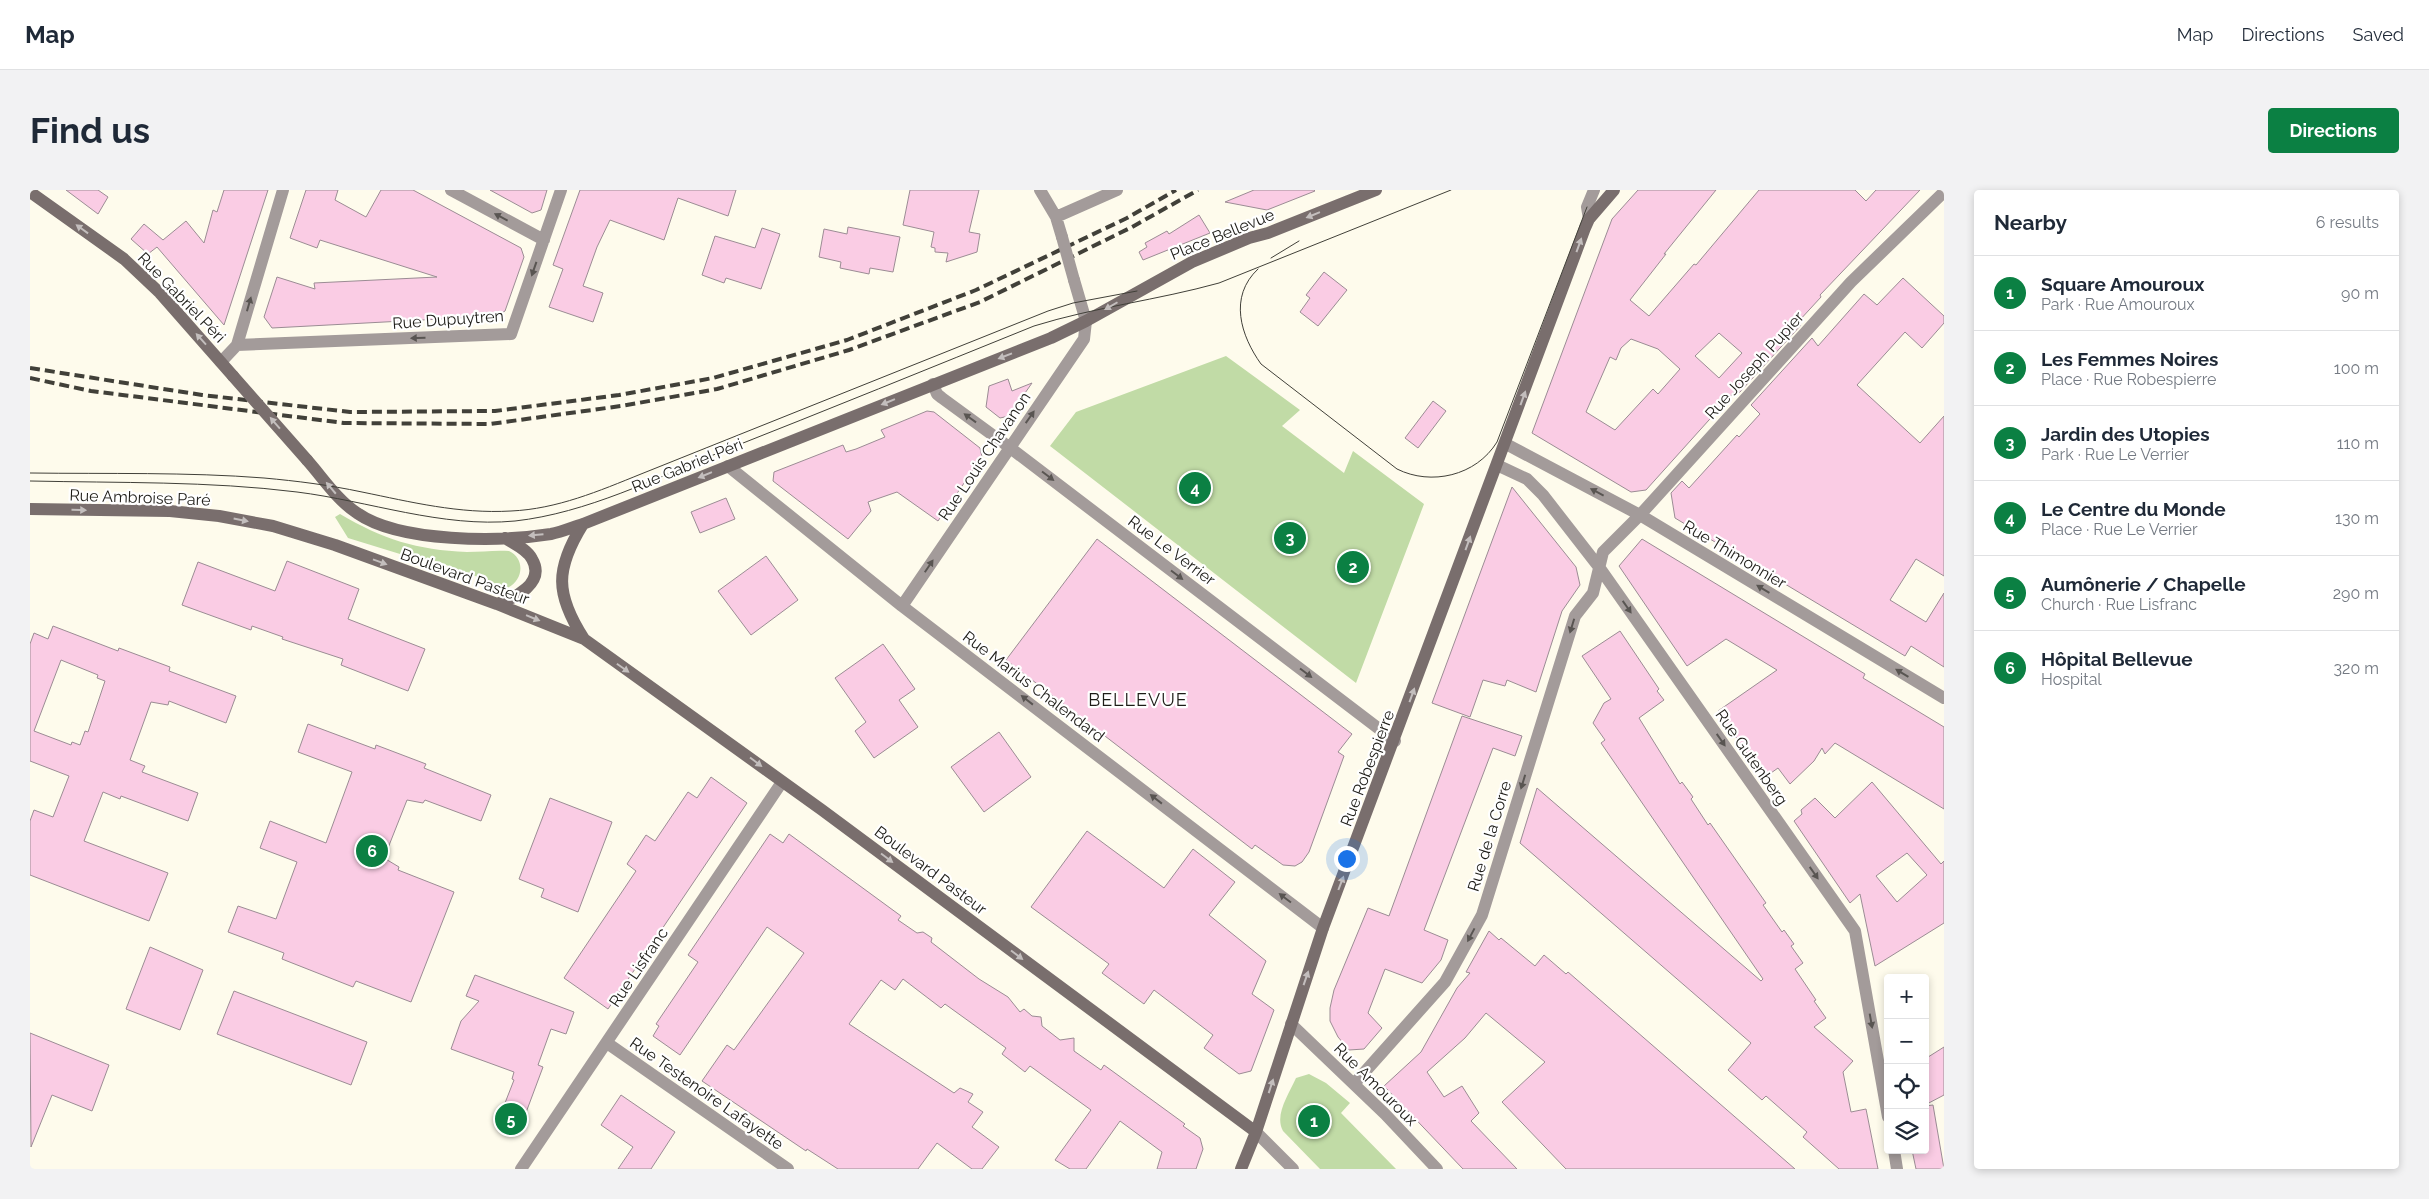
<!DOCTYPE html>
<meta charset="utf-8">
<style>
:root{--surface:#fff;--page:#f2f2f3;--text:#1f2937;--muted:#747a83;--line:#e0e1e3;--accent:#0b8043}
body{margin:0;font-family:Raleway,sans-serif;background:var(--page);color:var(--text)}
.controls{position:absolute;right:15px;bottom:15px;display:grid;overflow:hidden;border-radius:5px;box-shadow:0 2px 8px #0003}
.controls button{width:45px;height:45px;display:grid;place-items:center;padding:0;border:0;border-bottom:1px solid var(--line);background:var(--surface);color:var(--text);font:25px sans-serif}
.you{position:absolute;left:1316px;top:668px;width:18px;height:18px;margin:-12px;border:4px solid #fff;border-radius:50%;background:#1a73e8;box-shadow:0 0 0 8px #1a73e833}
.badge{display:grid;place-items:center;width:32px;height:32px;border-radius:50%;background:var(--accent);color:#fff;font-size:16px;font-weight:700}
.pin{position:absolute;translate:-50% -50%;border:2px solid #fff;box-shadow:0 1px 5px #0006}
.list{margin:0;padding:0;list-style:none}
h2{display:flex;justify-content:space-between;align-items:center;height:65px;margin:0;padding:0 20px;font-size:21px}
h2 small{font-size:16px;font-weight:400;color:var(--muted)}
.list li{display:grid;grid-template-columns:32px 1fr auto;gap:15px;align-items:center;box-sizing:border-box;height:75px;padding:0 20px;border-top:1px solid var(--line)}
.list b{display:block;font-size:19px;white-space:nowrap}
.list p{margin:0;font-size:16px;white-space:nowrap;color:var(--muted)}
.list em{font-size:16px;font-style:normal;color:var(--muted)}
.icon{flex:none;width:28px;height:28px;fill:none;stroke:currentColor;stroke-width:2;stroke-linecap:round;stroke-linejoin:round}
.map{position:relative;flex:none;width:1914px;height:979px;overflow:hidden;border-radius:5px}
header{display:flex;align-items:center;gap:30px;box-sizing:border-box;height:70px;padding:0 25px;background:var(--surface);border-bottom:1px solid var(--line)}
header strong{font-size:24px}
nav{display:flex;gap:28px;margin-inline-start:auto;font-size:18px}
.intro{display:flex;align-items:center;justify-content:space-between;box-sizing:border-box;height:120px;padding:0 30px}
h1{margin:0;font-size:35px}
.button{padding:12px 22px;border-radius:5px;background:var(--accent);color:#fff;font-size:18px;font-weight:700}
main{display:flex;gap:30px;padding:0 30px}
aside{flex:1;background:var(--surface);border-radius:5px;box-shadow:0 2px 8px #0003}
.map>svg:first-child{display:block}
.green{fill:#c1dba6}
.building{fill:#facce4;stroke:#9b8c94;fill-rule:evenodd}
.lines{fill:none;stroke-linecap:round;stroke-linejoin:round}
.street{stroke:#a39b9a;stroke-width:12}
.secondary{stroke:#796e6d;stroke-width:12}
.tram{stroke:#414039;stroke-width:1}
.rail{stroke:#414039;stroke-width:4;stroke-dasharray:10 5;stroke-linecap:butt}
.street-bridge{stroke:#a39b9a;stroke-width:12}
.secondary-bridge{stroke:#796e6d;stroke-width:12}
.oneway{fill:#c3bebd}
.oneway2{fill:#595552}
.labels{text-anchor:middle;stroke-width:4.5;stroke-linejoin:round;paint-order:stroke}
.street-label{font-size:16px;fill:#1d1c17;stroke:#fff}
.neighbourhood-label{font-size:18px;letter-spacing:1px;fill:#1d1c17;stroke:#fff}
</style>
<header>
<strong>Map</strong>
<nav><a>Map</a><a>Directions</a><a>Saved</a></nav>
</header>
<div class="intro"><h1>Find us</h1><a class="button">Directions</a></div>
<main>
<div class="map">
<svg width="1914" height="979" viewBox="0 0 1914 979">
<rect width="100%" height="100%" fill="#fefbec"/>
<!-- green -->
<path class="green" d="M 1196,166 L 1270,220 L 1252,236 L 1314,283 L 1323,261 L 1394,314 L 1326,493 L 1020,256 L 1046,222 Z
M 310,324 C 352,349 387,360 437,362 C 451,362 465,360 479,361 C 496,369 493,391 477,398 L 403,370 L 370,364 L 318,348 L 305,327 Z
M 1279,884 L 1296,893 L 1320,913 L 1311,923 L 1366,979 L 1290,979 L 1253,941 C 1244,925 1259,904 1266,888 Z"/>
<!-- building -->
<path class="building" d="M 36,0 L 68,0 L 78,7 L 68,24 Z
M 194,0 L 238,0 L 194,135 L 127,57 L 118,64 L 101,49 L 114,34 L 133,50 L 156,31 L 174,53 L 183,20 L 187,22 Z
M 276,0 L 308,0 L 305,10 L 336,27 L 351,0 L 383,0 L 491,58 L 494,67 L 475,121 L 467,126 L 242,138 L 234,127 L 247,87 L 285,99 L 284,93 L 407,87 L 290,50 L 287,58 L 260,48 Z
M 460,0 L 517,0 L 511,20 L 502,23 Z
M 550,0 L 706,0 L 698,26 L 648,8 L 634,50 L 580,30 L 567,57 L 553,96 L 573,103 L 563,132 L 519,117 L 533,79 L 523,75 Z
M 880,0 L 949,0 L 939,42 L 950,44 L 947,62 L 916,72 L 918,63 L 905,62 L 905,58 L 901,57 L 904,42 L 873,35 Z
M 1224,0 L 1284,0 L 1285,1 L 1237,20 L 1195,12 Z
M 1608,0 L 1686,0 L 1634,64 L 1636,64 L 1600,110 L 1619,126 L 1664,74 L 1666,75 L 1729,0 L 1825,0 L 1836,11 L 1846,0 L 1890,0 L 1790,105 L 1791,107 L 1768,132 L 1771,135 L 1709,203 L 1706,200 L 1616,300 L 1601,302 L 1502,243 L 1582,29 ZM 1689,143 L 1712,163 L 1689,188 L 1665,166 ZM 1601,149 L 1628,159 L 1650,179 L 1628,204 L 1623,199 L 1585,240 L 1556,222 L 1580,167 L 1586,170 L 1591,158 Z
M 1169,25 L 1180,43 L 1113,70 L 1109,62 L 1117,57 L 1115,53 L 1137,41 L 1139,44 Z
M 818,37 L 870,47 L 863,82 L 840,78 L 839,84 L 810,78 L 811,72 L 789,67 L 794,39 L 817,44 Z
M 732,38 L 750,44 L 731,99 L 696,88 L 694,93 L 672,85 L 685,46 L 725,58 Z
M 1294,82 L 1317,100 L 1288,136 L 1270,122 L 1280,108 L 1276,105 Z
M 1873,88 L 1914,126 L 1914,133 L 1892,158 L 1875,142 L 1827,195 L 1890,253 L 1914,226 L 1914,386 L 1886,369 L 1860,410 L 1896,432 L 1914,403 L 1914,477 L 1881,456 L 1875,466 L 1645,328 L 1641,303 L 1652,291 L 1659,298 L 1707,245 L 1709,247 L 1719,236 L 1730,224 L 1721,215 L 1782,148 L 1788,156 L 1834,104 L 1847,115 Z
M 978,189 L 982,201 L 1002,193 L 979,226 L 970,228 L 956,217 L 959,196 Z
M 1403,211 L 1416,221 L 1388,258 L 1375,248 Z
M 897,221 L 904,222 L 950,258 L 952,267 L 908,331 L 867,302 L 838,312 L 841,321 L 818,349 L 743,291 L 744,282 L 813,255 L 816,262 L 826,259 L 855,247 L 851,240 Z
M 1482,297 L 1546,377 L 1550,395 L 1532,421 L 1506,502 L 1477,490 L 1475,496 L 1453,490 L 1440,527 L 1402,513 Z
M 696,308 L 705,329 L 670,343 L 661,322 Z
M 1067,349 L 1322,544 L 1308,562 L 1314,566 L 1279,662 L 1272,672 L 1265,676 L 1253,675 L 1225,655 L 1222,659 L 976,470 Z
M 1612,349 L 1835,484 L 1833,488 L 1914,537 L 1914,619 L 1805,553 L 1795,564 L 1792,558 L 1784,571 L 1760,594 L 1748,578 L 1734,588 L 1688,521 L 1747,480 L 1696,449 L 1657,476 L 1589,376 Z
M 736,366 L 768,410 L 721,445 L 688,401 Z
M 257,371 L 329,399 L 318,429 L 395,459 L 378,501 L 311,475 L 313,469 L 252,449 L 253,447 L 222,436 L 221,440 L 152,415 L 168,372 L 245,401 Z
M 23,436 L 88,461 L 89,458 L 140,477 L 139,481 L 206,506 L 196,533 L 139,511 L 138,515 L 121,512 L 100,570 L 115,576 L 112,582 L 168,603 L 158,631 L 91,606 L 90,609 L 73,602 L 54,651 L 138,683 L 119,731 L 0,685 L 0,631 L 4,620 L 23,627 L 39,586 L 0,571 L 0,454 L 4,443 L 18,449 ZM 31,470 L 68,485 L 67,488 L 75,491 L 58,542 L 55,541 L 50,555 L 42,552 L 41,555 L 4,541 Z
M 1590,441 L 1629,499 L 1627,501 L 1634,510 L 1609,528 L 1650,594 L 1652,592 L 1663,607 L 1661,609 L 1678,635 L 1680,633 L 1736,713 L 1733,715 L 1752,742 L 1754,740 L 1764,754 L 1761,756 L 1773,773 L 1765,779 L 1786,810 L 1784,811 L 1796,828 L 1784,837 L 1823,871 L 1813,882 L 1821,922 L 1836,919 L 1848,979 L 1809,979 L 1773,947 L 1777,942 L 1736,906 L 1732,910 L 1698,880 L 1721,853 L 1490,653 L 1507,598 L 1731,791 L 1733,789 L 1571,553 L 1575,550 L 1563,533 L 1574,513 L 1581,509 L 1552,466 Z
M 853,454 L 885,499 L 869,510 L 888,537 L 844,568 L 825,541 L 836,532 L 805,488 Z
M 1432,526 L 1492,546 L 1485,566 L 1463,558 L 1394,740 L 1418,750 L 1411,770 L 1392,793 L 1355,779 L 1338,823 L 1352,838 L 1334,859 L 1319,860 L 1308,847 L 1300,831 L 1300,818 L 1304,800 L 1338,718 L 1359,726 Z
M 278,534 L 345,559 L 346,555 L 396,574 L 394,578 L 461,605 L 451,631 L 395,610 L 393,613 L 377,610 L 354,668 L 369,677 L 368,680 L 424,702 L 381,812 L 326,791 L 323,797 L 252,769 L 254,763 L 198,742 L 208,716 L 246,729 L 267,672 L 230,658 L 240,631 L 296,653 L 322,582 L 268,562 Z
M 969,542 L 1001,587 L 954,622 L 921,577 Z
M 681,587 L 717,613 L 578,819 L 534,788 L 606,681 L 597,674 L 616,645 L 625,651 L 658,602 L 667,608 Z
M 1842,592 L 1911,674 L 1914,671 L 1914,733 L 1845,776 L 1830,704 L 1820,713 L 1764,631 L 1772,624 L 1771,620 L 1785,608 L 1805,628 ZM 1877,663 L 1897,685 L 1867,712 L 1846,686 Z
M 520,608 L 582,632 L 548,722 L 511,707 L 514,699 L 489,689 Z
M 1057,641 L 1134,698 L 1163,659 L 1205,692 L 1179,725 L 1236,771 L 1222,804 L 1244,820 L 1221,881 L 1209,884 L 1174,858 L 1183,845 L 1124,800 L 1114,814 L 1072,783 L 1079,774 L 1001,717 Z
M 740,644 L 753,653 L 759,644 L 871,726 L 868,730 L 887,743 L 893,742 L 902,748 L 901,752 L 949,789 L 978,807 L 990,822 L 994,819 L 1002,826 L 1011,827 L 1012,836 L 1030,850 L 1044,848 L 1044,861 L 1071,880 L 1074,875 L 1155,934 L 1153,936 L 1170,948 L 1173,959 L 1166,979 L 1127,979 L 1132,962 L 1090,931 L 1056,979 L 1040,979 L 1025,970 L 1061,920 L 1000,876 L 995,882 L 972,864 L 976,858 L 915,814 L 911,818 L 873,789 L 865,800 L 851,790 L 819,834 L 924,903 L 930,898 L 943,904 L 938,912 L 953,922 L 942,937 L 969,957 L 952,979 L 942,979 L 907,953 L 888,979 L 808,979 L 777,959 L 776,961 L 672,891 L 697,855 L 704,860 L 774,763 L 737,737 L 650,865 L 623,846 L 629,836 L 626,834 L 668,772 L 658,765 Z
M 1459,741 L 1469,750 L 1471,748 L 1505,776 L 1514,765 L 1536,784 L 1538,782 L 1765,979 L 1536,979 L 1472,912 L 1515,872 L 1456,823 L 1435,848 L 1397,882 L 1414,907 L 1432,896 L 1449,923 L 1441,931 L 1487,979 L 1433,979 L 1354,896 L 1391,862 L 1427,798 L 1440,783 L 1436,782 Z
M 120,757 L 173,780 L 150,840 L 96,819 Z
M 445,785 L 544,822 L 536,844 L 521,839 L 508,875 L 513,877 L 488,944 L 466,936 L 484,890 L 482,889 L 484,882 L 421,859 L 431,831 L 449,811 L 436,806 Z
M 204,801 L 337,852 L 321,895 L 187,844 Z
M 0,843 L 79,875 L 62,921 L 22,905 L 1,957 Z
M 1914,857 L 1914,905 L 1895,915 L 1895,869 Z
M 591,905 L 645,942 L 621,979 L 588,979 L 603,957 L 571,935 Z
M 1903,915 L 1914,979 L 1886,979 L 1882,960 L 1895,960 L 1895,916 Z"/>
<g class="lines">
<!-- street -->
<path class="street" d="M 421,0 L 514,50
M 1010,0 L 1026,27
M 1559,29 L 1557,17 L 1564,0
M 1032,47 L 1026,27 L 1087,0
M 207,155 L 481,144 L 531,0
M 191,172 L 207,155 L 253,0
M 903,194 L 907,204 L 912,208 L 979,257 L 1365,551
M 1476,254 L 1610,325 L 1914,508
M 1467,275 L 1497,289 L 1513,305 L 1569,377 L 1825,741 L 1858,927
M 698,276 L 872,416 L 1293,738
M 872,416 L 1054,149 L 1056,131 L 1044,90
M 1261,834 L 1355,924 L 1407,979
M 577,853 L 758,979
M 1324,894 L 1415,792 L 1452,725 L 1545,426 L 1563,403 L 1573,362 L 1610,325 L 1821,92 L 1914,2
M 1226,942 L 1263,979
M 1864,960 L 1867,979
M 491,979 L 752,592"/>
<!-- secondary -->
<path class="secondary" d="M 0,2 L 94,69 L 130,103 L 203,186
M 277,270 C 293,288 307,310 327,323 C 370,353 470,352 521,344 C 532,342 543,337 553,334 L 1021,148 L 1056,131 L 1162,72 L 1219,48 L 1238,43 L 1346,0
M 0,319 L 140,321 L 189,326 L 243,336 L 305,355 L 467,414 L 554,449 L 792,620 L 1226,942
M 553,334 C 525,379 525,404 554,449
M 467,414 C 485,408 516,393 502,369 C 497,359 484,354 475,348
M 1211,979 L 1226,942 L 1293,738 L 1555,38 L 1559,29 L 1584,0"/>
<!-- tram -->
<path class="tram" d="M 1241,68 L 1269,51
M 1228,79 C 1198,107 1211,146 1231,174 L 1367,279 C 1401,296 1446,286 1467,252 L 1557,17
M 0,283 C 77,284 158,282 234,288 C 267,291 299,295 332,302 C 381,312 429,324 481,321 C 527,319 569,301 611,284 L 1018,121 L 1043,113 L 1107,101
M 0,291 C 89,293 179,291 267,302 C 339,311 412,338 485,331 C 557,323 626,288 693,261 C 797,220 900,178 1004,136 C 1065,117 1128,110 1189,93 L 1421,0"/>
<!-- rail -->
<path class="rail" d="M 0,178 L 172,205 L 320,222 L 465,221 L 589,205 L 683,188 L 817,150 L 946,100 L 1097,28 L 1146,0
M 0,188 L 61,201 L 314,233 L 460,234 L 591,216 L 687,199 L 819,160 L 950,112 L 1102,37 L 1168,0"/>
<!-- street-bridge -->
<path class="street-bridge" d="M 1032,47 L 1044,90"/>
<!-- secondary-bridge -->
<path class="secondary-bridge" d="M 203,186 L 277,270"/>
</g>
<!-- one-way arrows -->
<defs><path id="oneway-solid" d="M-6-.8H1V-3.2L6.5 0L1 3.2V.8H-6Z" transform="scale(1.25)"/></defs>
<g class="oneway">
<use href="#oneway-solid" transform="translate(1283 25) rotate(158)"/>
<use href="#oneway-solid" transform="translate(52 39) rotate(-144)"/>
<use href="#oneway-solid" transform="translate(1549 55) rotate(-70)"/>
<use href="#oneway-solid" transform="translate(1081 116) rotate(150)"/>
<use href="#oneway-solid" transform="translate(171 149) rotate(-132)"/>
<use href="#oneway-solid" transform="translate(975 166) rotate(159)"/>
<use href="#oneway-solid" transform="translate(1493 208) rotate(-70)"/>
<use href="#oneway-solid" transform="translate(858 212) rotate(158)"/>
<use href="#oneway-solid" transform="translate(245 233) rotate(-131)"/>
<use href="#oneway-solid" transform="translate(675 285) rotate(158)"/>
<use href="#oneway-solid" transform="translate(301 298) rotate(-130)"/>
<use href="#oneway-solid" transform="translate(49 320) rotate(1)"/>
<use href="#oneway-solid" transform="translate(211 330) rotate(11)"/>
<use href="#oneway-solid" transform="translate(506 345) rotate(175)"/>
<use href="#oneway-solid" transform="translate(1438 353) rotate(-70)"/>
<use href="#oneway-solid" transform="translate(350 372) rotate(20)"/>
<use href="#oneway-solid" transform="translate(503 428) rotate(22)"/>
<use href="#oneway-solid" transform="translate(593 478) rotate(35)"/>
<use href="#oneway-solid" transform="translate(1382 505) rotate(-70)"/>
<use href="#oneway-solid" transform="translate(726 572) rotate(37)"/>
<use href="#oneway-solid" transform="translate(857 668) rotate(37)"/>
<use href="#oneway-solid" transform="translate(1311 693) rotate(-69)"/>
<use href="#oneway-solid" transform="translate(987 765) rotate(37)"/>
<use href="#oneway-solid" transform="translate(1276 788) rotate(-71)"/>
<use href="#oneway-solid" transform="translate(1241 896) rotate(-72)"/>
</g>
<g class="oneway2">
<use href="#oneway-solid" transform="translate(471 27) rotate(-152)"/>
<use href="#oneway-solid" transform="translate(504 79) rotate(109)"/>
<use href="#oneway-solid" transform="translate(219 114) rotate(-74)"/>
<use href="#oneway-solid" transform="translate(388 148) rotate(178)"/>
<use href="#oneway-solid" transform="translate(1000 227) rotate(-55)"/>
<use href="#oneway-solid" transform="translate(940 228) rotate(-144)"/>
<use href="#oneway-solid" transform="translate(1018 286) rotate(37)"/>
<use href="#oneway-solid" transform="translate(1567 302) rotate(-152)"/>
<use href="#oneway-solid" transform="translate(899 376) rotate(-56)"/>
<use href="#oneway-solid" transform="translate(1147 385) rotate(37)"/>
<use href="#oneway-solid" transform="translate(1733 399) rotate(-149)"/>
<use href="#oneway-solid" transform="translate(1597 417) rotate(55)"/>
<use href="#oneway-solid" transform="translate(1542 436) rotate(107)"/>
<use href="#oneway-solid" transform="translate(1276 483) rotate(37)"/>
<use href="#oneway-solid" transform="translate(1872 483) rotate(-149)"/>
<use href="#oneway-solid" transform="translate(997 510) rotate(-142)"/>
<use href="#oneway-solid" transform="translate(1691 550) rotate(55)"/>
<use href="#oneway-solid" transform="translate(1493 592) rotate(107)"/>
<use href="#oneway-solid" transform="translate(1126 609) rotate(-142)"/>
<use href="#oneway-solid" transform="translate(1784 683) rotate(55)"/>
<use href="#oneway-solid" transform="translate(1255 708) rotate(-143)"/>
<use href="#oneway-solid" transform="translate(1441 745) rotate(118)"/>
<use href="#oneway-solid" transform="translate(1841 831) rotate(80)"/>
</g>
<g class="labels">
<!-- street labels -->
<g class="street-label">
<text transform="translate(1192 44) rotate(-22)" y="6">Place Bellevue</text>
<text transform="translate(152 107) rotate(46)" y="6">Rue Gabriel Péri</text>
<text transform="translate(418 129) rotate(-4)" y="6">Rue Dupuytren</text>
<text transform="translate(1724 175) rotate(-48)" y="6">Rue Joseph Pupier</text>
<text transform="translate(954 266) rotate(-56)" y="6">Rue Louis Chavanon</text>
<text transform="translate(657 275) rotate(-22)" y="6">Rue Gabriel Péri</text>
<text transform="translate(110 307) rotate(2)" y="6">Rue Ambroise Paré</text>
<text transform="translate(1142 360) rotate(37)" y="6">Rue Le Verrier</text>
<text transform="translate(1705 364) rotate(31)" y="6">Rue Thimonnier</text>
<text transform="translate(435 386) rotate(20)" y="6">Boulevard Pasteur</text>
<text transform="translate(1004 496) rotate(37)" y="6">Rue Marius Chalendard</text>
<text transform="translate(1722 567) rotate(55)" y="6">Rue Gutenberg</text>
<text transform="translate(1337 578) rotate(-69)" y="6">Rue Robespierre</text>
<text transform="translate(1459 646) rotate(-73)" y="6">Rue de la Corre</text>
<text transform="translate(901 680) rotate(37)" y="6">Boulevard Pasteur</text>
<text transform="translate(608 777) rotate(-56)" y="6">Rue Lisfranc</text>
<text transform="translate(1346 894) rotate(45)" y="6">Rue Amouroux</text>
<text transform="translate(677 903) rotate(35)" y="6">Rue Testenoire Lafayette</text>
</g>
<!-- neighbourhood labels -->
<g class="neighbourhood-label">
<text x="1108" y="516">BELLEVUE</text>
</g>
</g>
</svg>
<div class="controls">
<button>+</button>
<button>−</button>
<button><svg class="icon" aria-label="locate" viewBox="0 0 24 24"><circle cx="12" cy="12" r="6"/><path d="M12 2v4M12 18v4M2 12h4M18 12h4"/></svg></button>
<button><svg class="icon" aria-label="layers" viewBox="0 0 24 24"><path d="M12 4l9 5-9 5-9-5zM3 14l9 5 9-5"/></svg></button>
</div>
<div class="you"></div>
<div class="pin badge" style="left:1284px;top:931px">1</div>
<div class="pin badge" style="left:1323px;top:377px">2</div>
<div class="pin badge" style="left:1260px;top:348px">3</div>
<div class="pin badge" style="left:1165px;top:298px">4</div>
<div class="pin badge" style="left:481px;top:929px">5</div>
<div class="pin badge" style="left:342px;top:661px">6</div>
</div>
<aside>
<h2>Nearby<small>6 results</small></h2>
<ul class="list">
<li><span class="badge">1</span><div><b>Square Amouroux</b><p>Park · Rue Amouroux</p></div><em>90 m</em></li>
<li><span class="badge">2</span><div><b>Les Femmes Noires</b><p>Place · Rue Robespierre</p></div><em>100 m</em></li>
<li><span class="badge">3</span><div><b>Jardin des Utopies</b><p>Park · Rue Le Verrier</p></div><em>110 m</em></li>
<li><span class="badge">4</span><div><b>Le Centre du Monde</b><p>Place · Rue Le Verrier</p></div><em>130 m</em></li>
<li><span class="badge">5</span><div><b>Aumônerie / Chapelle</b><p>Church · Rue Lisfranc</p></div><em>290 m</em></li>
<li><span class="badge">6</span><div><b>Hôpital Bellevue</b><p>Hospital</p></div><em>320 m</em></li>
</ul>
</aside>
</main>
